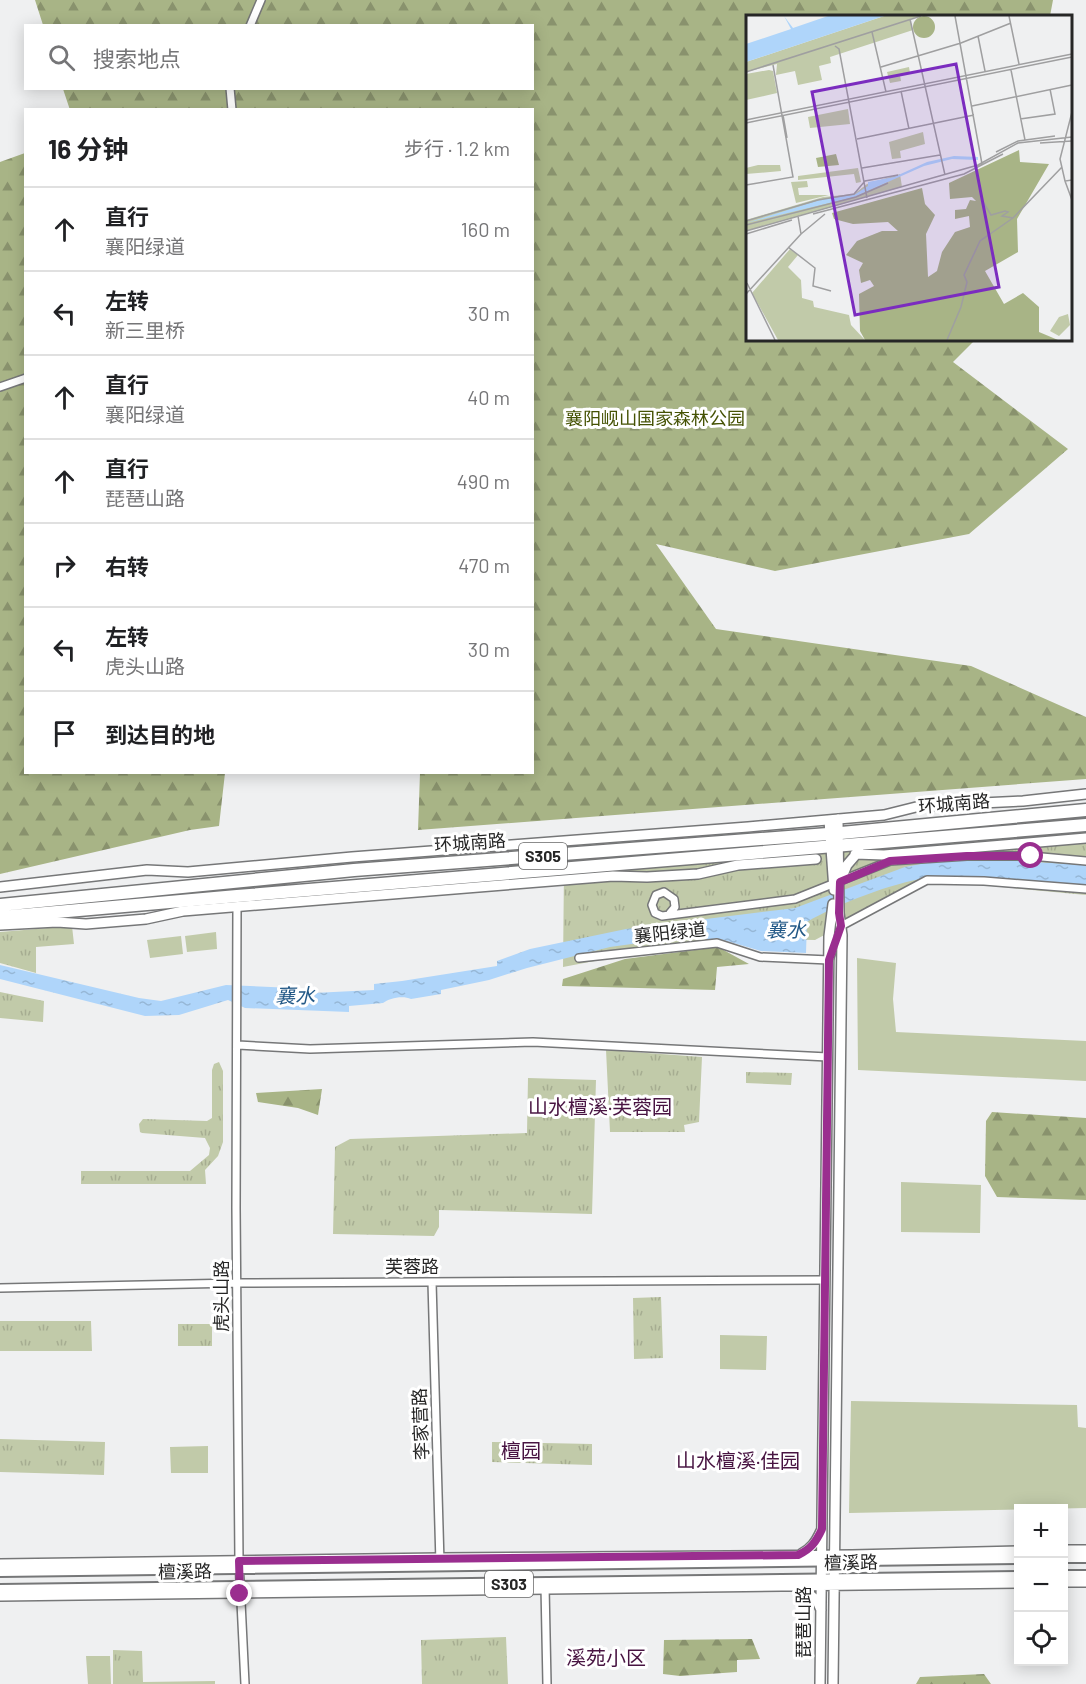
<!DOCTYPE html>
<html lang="zh">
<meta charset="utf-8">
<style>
:root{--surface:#fff;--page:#f6f6f6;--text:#202124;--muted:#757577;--line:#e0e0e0}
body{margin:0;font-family:Barlow,"Noto Sans SC",sans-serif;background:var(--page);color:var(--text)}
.controls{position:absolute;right:18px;bottom:18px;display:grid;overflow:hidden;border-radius:0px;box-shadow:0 3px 15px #0003}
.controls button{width:54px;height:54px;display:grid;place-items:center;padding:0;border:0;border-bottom:2px solid var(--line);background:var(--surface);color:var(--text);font:30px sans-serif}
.stop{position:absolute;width:18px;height:18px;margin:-14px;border:4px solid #9a2e8f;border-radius:50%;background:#fff}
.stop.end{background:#9a2e8f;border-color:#fff;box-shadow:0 2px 6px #0008}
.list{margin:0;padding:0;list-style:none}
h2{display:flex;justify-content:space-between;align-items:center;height:78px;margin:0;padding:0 24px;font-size:26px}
h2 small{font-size:20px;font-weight:400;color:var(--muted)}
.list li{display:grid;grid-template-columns:39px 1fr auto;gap:18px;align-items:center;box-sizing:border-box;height:84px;padding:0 24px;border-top:2px solid var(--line)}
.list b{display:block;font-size:22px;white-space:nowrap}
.list p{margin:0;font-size:20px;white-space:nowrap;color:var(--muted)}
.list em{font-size:20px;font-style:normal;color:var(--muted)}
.icon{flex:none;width:33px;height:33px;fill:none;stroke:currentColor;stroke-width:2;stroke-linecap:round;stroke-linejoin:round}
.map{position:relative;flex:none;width:1086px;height:1684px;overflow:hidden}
.search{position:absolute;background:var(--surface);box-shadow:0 3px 15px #0003;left:24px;top:24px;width:510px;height:66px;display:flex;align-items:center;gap:15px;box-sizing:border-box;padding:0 21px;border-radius:0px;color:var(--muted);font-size:22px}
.panel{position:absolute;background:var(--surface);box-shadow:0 3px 15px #0003;left:24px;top:108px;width:510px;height:666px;border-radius:0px}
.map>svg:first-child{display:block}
.green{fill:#c1caa9}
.forest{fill:url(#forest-firs)}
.park{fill:url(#park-tufts)}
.water{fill:url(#water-ripples)}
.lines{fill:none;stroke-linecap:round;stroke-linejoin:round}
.street-casing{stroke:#767778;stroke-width:10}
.secondary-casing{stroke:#767778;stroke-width:12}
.primary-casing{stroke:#767778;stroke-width:14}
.highway-casing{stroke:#767778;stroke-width:15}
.street{stroke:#fff;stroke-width:7}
.secondary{stroke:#fff;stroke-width:9}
.primary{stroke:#fff;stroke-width:10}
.highway{stroke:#fff;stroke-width:12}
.route{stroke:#9a2e8f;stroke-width:8}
.labels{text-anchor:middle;stroke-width:6;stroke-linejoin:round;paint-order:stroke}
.shield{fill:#fff;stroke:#676767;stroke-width:1.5}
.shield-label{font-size:16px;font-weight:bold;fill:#262626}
.park-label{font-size:18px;fill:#455204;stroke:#fff}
.street-label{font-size:18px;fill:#262626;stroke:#fff}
.water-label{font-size:20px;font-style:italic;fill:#235987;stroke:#fff}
.neighbourhood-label{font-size:20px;fill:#481442;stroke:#fff}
.inset-road{fill:none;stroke:#9f9fa0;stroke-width:1.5}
.view{fill:#7b2cbf;fill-opacity:0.15;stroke:#7b2cbf;stroke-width:3}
.inset-edge{fill:none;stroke:#262626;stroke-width:3}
</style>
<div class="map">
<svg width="1086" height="1684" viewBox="0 0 1086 1684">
<defs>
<pattern id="forest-firs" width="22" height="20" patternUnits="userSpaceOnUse" patternTransform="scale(1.5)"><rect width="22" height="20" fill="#a8b486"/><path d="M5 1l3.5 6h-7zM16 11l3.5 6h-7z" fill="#89926d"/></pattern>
<pattern id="park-tufts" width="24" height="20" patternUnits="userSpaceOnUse" patternTransform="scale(1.5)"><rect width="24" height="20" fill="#c1caa9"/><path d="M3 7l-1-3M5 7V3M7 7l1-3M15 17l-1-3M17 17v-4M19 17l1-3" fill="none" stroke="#a6ad91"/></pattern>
<pattern id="water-ripples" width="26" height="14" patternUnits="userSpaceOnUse" patternTransform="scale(1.5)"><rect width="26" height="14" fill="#afd5fa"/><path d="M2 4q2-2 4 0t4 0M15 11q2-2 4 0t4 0" fill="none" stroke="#96b7d6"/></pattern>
</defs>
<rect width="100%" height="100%" fill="#eff0f1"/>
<!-- green -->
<path class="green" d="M 216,932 L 217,949 L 187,952 L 185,936 Z
M 181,936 L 183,954 L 150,958 L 147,940 Z
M 857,958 L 896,963 L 893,999 L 896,1032 L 1086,1041 L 1086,1081 L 858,1070 Z
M 901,1182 L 981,1185 L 980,1233 L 901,1232 Z
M 720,1335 L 767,1336 L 766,1370 L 720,1369 Z
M 851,1401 L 1077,1405 L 1078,1427 L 1086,1428 L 1086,1508 L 849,1513 Z
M 208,1446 L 208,1473 L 171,1473 L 170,1447 Z
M 86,1656 L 110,1656 L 111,1684 L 88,1684 Z"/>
<!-- forest -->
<path class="forest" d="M 35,0 L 1053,0 L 1050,16 L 747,16 L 747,339 L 976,339 L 953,362 L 1068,449 L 969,534 L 775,571 L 656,544 L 716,629 L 971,666 L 1086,717 L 1086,779 L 418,830 L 420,773 L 532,772 L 532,110 L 70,110 L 63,89 L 532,88 L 532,26 L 43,25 Z
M 25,153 L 26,772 L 225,773 L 219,826 L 190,830 L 0,874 L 0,162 Z
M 718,947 L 749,964 L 717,967 L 715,990 L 562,986 L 563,979 L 625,959 Z
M 322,1089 L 318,1115 L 298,1108 L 258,1102 L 256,1093 Z
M 992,1112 L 1086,1118 L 1086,1200 L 997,1197 L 985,1176 L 986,1121 Z
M 752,1639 L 760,1659 L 737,1660 L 737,1672 L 680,1676 L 663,1674 L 664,1640 Z
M 984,1674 L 991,1684 L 916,1684 L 920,1677 Z"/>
<!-- park -->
<path class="park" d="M 1086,825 L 1086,895 L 927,880 L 815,940 L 716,938 L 563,967 L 564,868 Z
M 72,926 L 74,944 L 36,947 L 36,973 L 0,963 L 0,932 Z
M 0,992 L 44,1001 L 43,1022 L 0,1018 Z
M 606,1050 L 702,1057 L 699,1122 L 684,1125 L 685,1132 L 610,1132 Z
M 219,1062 L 223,1071 L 223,1142 L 218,1156 L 205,1170 L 206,1184 L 81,1184 L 81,1171 L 190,1171 L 209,1155 L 210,1148 L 205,1138 L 142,1133 L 140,1132 L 139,1124 L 143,1119 L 207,1121 L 212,1118 L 212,1070 L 214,1064 Z
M 746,1072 L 792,1073 L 791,1085 L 746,1083 Z
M 528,1078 L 596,1080 L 592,1214 L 439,1210 L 439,1227 L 434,1236 L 333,1234 L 335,1147 L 350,1139 L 527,1133 Z
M 661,1297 L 663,1358 L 634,1359 L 633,1298 Z
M 0,1321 L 91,1321 L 92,1351 L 0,1351 Z
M 178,1324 L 212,1324 L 212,1346 L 178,1346 Z
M 0,1439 L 105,1442 L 104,1475 L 0,1472 Z
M 492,1442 L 592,1444 L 592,1465 L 492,1462 Z
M 506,1637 L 508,1684 L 422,1684 L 421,1640 Z
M 113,1650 L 142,1651 L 143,1682 L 215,1681 L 215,1684 L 113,1684 Z"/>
<!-- water -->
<path class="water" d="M 981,859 L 1086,865 L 1086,886 L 927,878 C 892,883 837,904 807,922 L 806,953 L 761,951 L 720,939 L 668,939 L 610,947 L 527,968 L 489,980 L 441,990 L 441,994 L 411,999 C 403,995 389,998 383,1003 L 349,1006 L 349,1012 L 245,1008 L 228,1000 L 179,1015 L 145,1016 L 0,979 L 0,965 L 139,998 L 161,1001 L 226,985 L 293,988 L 293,994 L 374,990 L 374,984 L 402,981 L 497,966 L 497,961 L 530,949 L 626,929 L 795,908 L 905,867 L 931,862 Z"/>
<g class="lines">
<defs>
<path id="street" d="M 250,26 L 261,0
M 230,88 L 232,110
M 0,387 L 26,378
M 237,907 L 236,1208 L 239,1561 L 245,1684
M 670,913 L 675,907 L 674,899 L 664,892 L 656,895 L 652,905 L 655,913 L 662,916 L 795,899 L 890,861 L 967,856 L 1031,856 L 1086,861
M 579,958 L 717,943 L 760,957 L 829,960 L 841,926 L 927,880 L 984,881 L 1086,889
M 238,1045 L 310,1049 L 533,1042 L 828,1057
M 432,1282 L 440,1563
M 0,1288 L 237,1283 L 825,1280
M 545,1586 L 547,1684"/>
<path id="secondary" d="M 829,820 L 834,890
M 855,854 L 884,855 L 1086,838
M 842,877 L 847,865 L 859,851
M 0,887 L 147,870 L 188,872 L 352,857 L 748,827 L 884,815 L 920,806 L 1023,801 L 1086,794
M 0,925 L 57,922 L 86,924 L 146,919 L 183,911 L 613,876 L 647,877 L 698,874 L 738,865 L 816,859
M 1064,1550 L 1086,1550
M 801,1554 C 811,1549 816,1542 821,1531
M 0,1564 L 440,1558 L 852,1555 L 1018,1551
M 1064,1582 L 1086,1582
M 802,1587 L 817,1601 L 821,1610
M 0,1596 L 1018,1583
M 820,1684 L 829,936 L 833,904
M 833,1684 L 842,935 L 839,913 L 838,819"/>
<path id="primary" d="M 1064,1557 L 1086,1557
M 0,1571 L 1018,1558
M 1064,1576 L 1086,1576
M 0,1590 L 1018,1577"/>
<path id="highway" d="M 0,905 L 354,870 L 841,833 L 1086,810
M 0,917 L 237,896 L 1086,825"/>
</defs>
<!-- street casing -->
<use href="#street" class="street-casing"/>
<!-- secondary casing -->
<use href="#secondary" class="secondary-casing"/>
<!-- primary casing -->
<use href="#primary" class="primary-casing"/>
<!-- highway casing -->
<use href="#highway" class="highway-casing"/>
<!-- street -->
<use href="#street" class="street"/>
<!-- secondary -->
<use href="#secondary" class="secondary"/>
<!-- primary -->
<use href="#primary" class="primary"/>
<!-- highway -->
<use href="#highway" class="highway"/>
</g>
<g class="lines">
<!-- route -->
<path class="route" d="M 240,1594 L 239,1561 L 798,1555 C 811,1549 816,1542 822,1529 L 829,960 L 841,926 L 839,913 L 840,882 L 890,861 L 967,856 L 1031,856"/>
</g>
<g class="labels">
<!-- shield labels -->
<g class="shield">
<rect x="519" y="843" width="48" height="26" rx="4.5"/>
<rect x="485" y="1571" width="48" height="26" rx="4.5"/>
</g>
<g class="shield-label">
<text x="543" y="862">S305</text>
<text x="509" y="1590">S303</text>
</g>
<!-- park labels -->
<g class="park-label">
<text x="655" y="425">襄阳岘山国家森林公园</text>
</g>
<!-- street labels -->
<g class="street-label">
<text transform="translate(954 804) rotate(-5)" y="6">环城南路</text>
<text transform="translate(470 843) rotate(-4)" y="6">环城南路</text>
<text transform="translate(670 933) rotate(-6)" y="6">襄阳绿道</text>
<text x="412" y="1273">芙蓉路</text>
<text transform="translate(222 1296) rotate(-90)" y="6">虎头山路</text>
<text transform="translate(421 1424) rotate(-92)" y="6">李家营路</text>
<text transform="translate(851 1563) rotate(-1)" y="6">檀溪路</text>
<text transform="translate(185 1572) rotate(-1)" y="6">檀溪路</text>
<text transform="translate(804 1622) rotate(-90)" y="6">琵琶山路</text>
</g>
<!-- water labels -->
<g class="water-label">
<text x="786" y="937">襄水</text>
<text transform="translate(295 996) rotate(-1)" y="7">襄水</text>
</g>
<!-- neighbourhood labels -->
<g class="neighbourhood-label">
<text x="600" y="1114">山水檀溪·芙蓉园</text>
<text x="521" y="1458">檀园</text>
<text x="738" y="1468">山水檀溪·佳园</text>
<text x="606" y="1665">溪苑小区</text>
</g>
</g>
<!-- overview -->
<g transform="translate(746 15)">
<rect width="326" height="326" fill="#eff0f1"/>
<path d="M 102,94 L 104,109 L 64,113 L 62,102 ZM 112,153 L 115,167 L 110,168 L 108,159 L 52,165 L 52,161 ZM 61,166 L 62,172 L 52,173 L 53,180 L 83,180 L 50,188 L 45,167 ZM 44,234 L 52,240 L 42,252 L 55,265 L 56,283 L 67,286 L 68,292 L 103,300 L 105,310 L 119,325 L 32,325 L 6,278 ZM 322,299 L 324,310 L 313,321 L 304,316 L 313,302 Z" fill="#c1caa9"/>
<path d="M167 12a11 11 0 1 1 22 0a11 11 0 1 1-22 0ZM 273,135 L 274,147 L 303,149 L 271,204 L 272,237 L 239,256 L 258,289 L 277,278 L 293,292 L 293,317 L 312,325 L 119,325 L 114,316 L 113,279 L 128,271 L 124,265 L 115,268 L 113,255 L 117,248 L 100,240 L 111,226 L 136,216 L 152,216 L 142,207 L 107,209 L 88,204 L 86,198 L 176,173 L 179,189 L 189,200 L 180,219 L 182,262 L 191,256 L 196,237 L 209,217 L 224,212 L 223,201 L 209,204 L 209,195 L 220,194 L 224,185 L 230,186 L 226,182 L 204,184 L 203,168 ZM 90,139 L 93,150 L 72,152 L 70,143 Z" fill="#a8b486"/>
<path d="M 138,1 L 175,1 L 164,4 L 167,15 L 84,42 L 85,48 L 73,51 L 76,65 L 52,70 L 49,56 L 30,60 L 31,49 L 0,57 L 0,47 ZM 163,52 L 164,58 L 154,60 L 155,66 L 144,68 L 141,57 ZM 23,55 L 27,56 L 31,78 L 0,85 L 0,59 ZM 177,117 L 179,129 L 154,136 L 155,143 L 146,144 L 143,127 ZM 12,150 L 34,150 L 35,156 L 0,159 L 0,153 ZM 154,159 L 156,172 L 0,216 L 0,205 L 77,182 L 108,179 L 121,169 Z" fill="#c1caa9"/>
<path d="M 38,1 L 47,13 L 82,1 L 138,1 L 0,47 L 0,29 L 45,14 ZM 208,141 L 232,142 L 232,145 L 206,144 L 178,151 L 108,182 L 0,208 L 77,184 L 108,180 L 122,171 L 122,167 L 148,162 L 181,147 Z" fill="#afd5fa"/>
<path class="inset-road" d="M 209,1 L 236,149M 263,1 L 273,49M 164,4 L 199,160M 126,17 L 140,77M 232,21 L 239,56M 89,31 L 93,34 L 121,183M 135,52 L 215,28 L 265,8M 265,55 L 279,125M 0,57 L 175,1M 155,76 L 163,114M 226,91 L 326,70M 37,100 L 41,123M 274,104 L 309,99 L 304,74M 0,105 L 326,39M 0,108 L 326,42M 111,124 L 228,100M 294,128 L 326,126M 250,137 L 272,126 L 309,121M 116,153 L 194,140M 326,165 L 319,166 L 326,185M 319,166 L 314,144 L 326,97M 0,170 L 47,162 L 27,50M 236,185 L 245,200 L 259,196 L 262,197 L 256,201 L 267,203 L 316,152M 67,199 L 218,159 L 257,139M 0,206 L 72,185 L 108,179 L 119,166 L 152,160M 0,210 L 110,182 L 142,168M 0,216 L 232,150 L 272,128 L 326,122M 0,219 L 46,205M 55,219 L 79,199M 42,232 L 69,253 L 67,271 L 85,276M 326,257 L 326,288M 1,268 L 29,325M 0,279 L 55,219 L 52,201M 201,325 L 215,292 L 221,267 L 218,260 L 234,226 L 267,203"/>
<path class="view" d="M 210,49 L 253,272 L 109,300 L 66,77 Z"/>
<rect width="326" height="326" class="inset-edge"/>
</g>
</svg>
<div class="controls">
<button>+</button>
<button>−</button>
<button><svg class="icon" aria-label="locate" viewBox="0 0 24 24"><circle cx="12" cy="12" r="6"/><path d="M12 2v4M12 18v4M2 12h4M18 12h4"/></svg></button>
</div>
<div class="stop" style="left:1031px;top:856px"></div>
<div class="stop end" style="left:240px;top:1594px"></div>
<div class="search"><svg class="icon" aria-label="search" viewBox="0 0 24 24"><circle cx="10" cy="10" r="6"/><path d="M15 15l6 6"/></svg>搜索地点</div>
<section class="panel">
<h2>16 分钟<small>步行 · 1.2 km</small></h2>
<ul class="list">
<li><svg class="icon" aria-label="ahead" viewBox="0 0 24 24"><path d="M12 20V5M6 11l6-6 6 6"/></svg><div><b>直行</b><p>襄阳绿道</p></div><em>160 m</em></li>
<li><svg class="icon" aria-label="left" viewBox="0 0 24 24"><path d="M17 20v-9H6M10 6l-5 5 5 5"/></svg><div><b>左转</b><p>新三里桥</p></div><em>30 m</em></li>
<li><svg class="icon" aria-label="ahead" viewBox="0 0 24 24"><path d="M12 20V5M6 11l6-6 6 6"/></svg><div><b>直行</b><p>襄阳绿道</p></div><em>40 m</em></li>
<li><svg class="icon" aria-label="ahead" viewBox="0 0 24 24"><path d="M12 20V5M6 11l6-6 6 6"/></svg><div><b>直行</b><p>琵琶山路</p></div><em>490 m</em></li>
<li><svg class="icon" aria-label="right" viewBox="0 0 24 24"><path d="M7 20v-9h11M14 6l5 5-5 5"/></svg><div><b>右转</b></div><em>470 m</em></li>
<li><svg class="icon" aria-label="left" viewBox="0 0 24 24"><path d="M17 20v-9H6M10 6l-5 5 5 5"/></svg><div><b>左转</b><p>虎头山路</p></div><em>30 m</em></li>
<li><svg class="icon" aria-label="arrive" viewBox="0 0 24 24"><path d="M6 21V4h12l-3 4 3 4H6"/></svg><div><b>到达目的地</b></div></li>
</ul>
</section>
</div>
